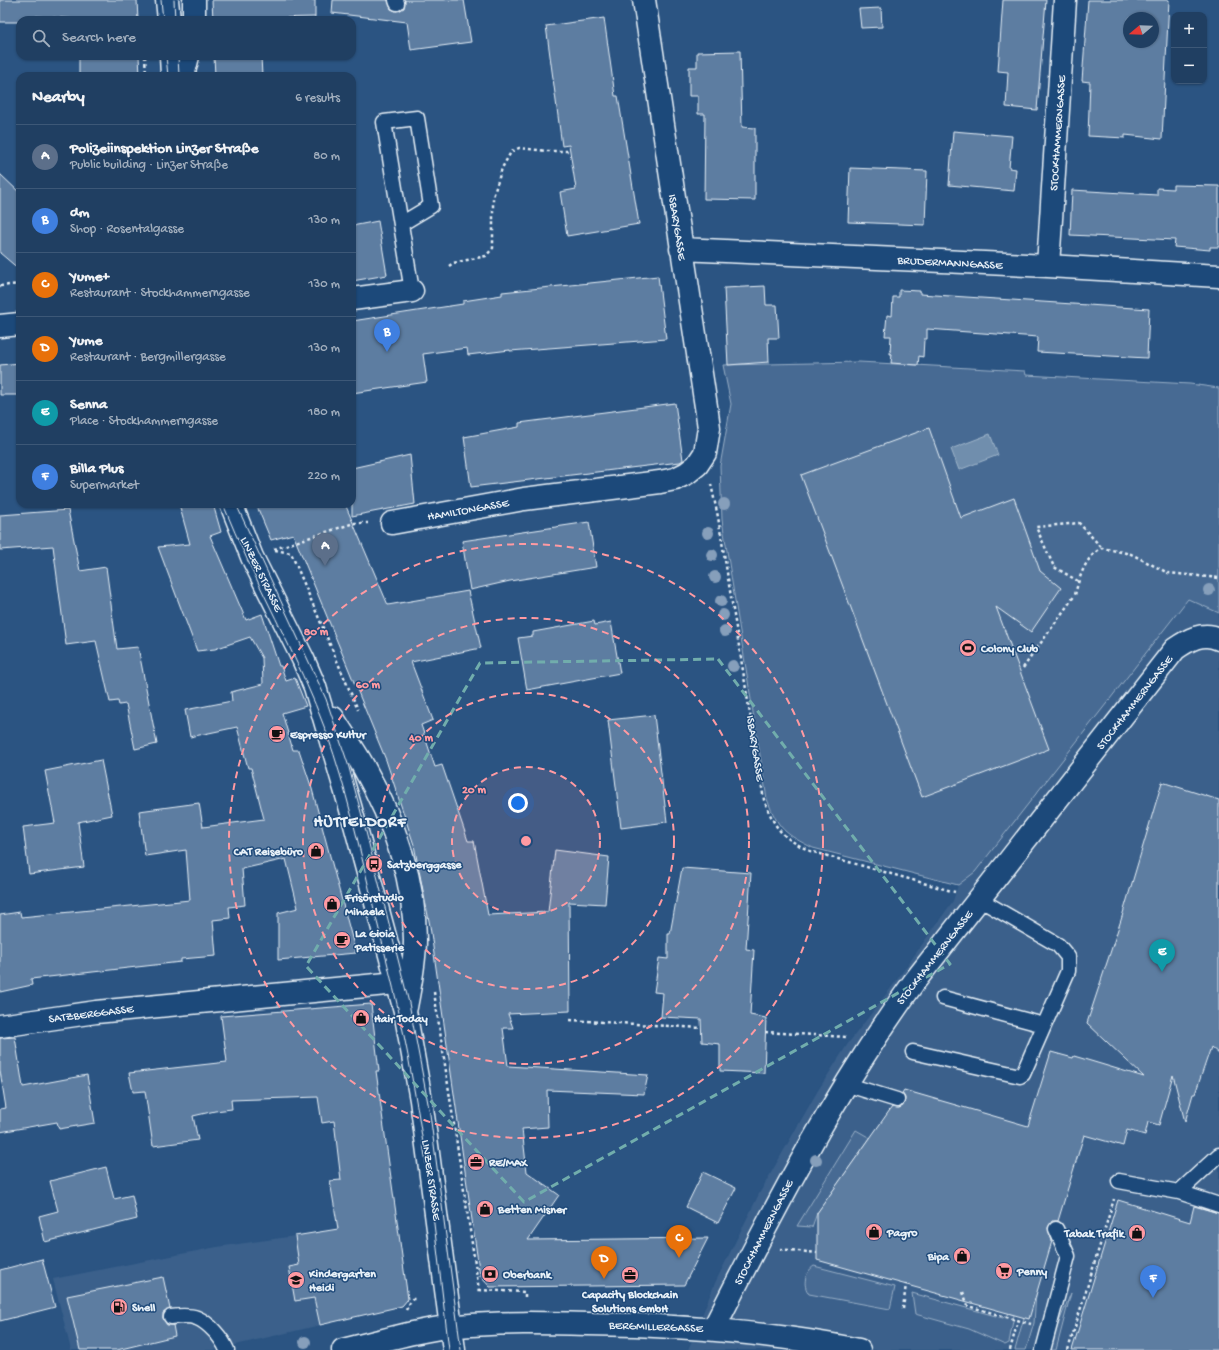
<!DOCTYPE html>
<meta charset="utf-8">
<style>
:root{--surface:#203f62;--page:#2d4a6b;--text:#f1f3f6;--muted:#a2afbe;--line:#3d5877;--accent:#8bbbb9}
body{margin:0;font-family:"Gochi Hand",sans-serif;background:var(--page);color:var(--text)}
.controls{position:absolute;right:12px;top:12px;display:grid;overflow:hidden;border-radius:8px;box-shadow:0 1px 3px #0004}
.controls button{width:36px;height:36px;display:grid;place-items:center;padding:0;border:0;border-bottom:1px solid var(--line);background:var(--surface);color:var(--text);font:20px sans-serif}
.compass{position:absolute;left:1123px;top:12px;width:36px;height:36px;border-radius:50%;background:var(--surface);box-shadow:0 1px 3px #0004;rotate:251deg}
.you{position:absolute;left:518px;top:803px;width:14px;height:14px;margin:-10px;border:3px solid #fff;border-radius:50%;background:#1a73e8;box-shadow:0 0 0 6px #1a73e833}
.badge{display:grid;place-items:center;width:26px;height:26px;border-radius:50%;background:var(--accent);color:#fff;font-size:13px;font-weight:700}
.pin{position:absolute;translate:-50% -33px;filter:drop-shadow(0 1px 2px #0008)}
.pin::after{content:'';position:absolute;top:21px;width:14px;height:12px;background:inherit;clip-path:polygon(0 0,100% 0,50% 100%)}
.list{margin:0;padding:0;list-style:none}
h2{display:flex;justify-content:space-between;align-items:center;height:52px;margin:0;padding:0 16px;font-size:17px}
h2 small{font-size:13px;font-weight:400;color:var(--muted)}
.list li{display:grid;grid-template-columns:26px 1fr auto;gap:12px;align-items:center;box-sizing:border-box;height:64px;padding:0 16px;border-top:1px solid var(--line)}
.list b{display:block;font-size:15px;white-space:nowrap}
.list p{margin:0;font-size:13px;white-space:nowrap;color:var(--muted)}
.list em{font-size:13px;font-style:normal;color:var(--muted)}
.icon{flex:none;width:22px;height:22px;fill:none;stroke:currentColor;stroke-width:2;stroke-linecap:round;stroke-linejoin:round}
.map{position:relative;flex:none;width:1219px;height:1350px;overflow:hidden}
.search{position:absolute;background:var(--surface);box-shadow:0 1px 3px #0004;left:16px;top:16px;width:340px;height:44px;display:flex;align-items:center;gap:10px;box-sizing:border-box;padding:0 14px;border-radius:12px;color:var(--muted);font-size:15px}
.panel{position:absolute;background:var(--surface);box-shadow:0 1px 3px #0004;left:16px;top:72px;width:340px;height:436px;border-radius:12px}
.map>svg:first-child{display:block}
.built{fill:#3a608b}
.green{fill:#476b93;stroke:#98aec6}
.water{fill:#708ead;stroke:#a0b6cb}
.building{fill:#5d7da1;stroke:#e8f1f8;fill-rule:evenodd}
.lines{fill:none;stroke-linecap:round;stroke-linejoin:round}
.service-casing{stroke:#e8f1f8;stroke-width:17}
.minor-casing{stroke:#e8f1f8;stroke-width:25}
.secondary-casing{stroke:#e8f1f8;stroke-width:25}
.path{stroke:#e8f1f8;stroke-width:2.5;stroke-dasharray:3 3;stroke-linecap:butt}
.service{stroke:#1f4a7a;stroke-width:14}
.minor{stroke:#1f4a7a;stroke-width:22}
.secondary{stroke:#1f4a7a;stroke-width:22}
.tram{stroke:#e8f1f8;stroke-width:1}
.tree{fill:#869fbb}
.marked{fill:none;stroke:#71adac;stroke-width:3;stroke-dasharray:8 5;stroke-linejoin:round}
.ring{fill:none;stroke:#ff9aa2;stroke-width:2;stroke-dasharray:7 5}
.labels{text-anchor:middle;stroke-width:3;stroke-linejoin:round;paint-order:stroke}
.street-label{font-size:12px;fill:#e8f1f8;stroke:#1f4a7a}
.poi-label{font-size:12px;font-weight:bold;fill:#e8f1f8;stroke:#1f4a7a;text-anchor:start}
.district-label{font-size:16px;font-weight:bold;letter-spacing:1px;fill:#e8f1f8;stroke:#1f4a7a}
.centre{fill:#ff9aa2;stroke:#1f4a7a;stroke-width:2}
.ring-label{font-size:12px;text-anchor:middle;font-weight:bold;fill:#ff9aa2;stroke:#1f4a7a;stroke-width:3;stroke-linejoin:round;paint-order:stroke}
</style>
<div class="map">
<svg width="1219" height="1350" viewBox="0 0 1219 1350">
<rect width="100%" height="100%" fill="#2b5482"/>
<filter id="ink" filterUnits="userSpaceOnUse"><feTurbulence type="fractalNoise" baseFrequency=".025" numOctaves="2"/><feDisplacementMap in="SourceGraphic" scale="8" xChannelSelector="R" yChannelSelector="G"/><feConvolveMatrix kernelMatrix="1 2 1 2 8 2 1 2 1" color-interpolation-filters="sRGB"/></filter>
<g filter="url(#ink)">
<!-- built -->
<path class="built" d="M 859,362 L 1025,371 L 1026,375 L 1190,384 L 1219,388 L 1219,1350 L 688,1350 L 715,1283 L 759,1194 L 817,1092 L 847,1045 L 894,984 L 953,901 L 958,885 L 731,404 L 723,365 Z
M 295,1236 L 372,1313 L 214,1350 L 71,1350 L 53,1279 L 217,1247 Z"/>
<!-- green -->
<path class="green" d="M 859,362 L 1025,371 L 1026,375 L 1190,384 L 1219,388 L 1219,613 L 1188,599 L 975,872 L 958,885 L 813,848 C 785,834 778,829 767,799 L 722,520 L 720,466 L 731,404 L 723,365 Z
M 856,1130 L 870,1138 L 817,1213 L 812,1227 L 797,1226 Z
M 814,1266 L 895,1287 L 890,1309 L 809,1294 C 802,1285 805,1272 814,1266 Z
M 912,1293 L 1003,1318 L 1009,1313 L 1014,1315 L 1009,1343 L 1005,1345 L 969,1329 L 915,1314 Z
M 1071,1293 L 1056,1350 L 1050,1350 L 1054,1334 Z
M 1036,1294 L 1034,1323 L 1026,1350 L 1015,1350 L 1024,1317 Z"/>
<!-- water -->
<path class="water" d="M 990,434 L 998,455 L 959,470 L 951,449 Z"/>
<!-- building -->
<path class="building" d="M 0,0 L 137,0 L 138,20 L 79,20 L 79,19 L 36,16 L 36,20 L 20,20 L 20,22 L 0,22 Z
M 212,0 L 315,0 L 315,17 L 271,18 L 271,20 L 213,20 Z
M 333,0 L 388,0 L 391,9 L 396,11 L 404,8 L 405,0 L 464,0 L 471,42 L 411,50 L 407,22 L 332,13 Z
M 1003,0 L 1046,0 L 1037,110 L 1006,107 L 1008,72 L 998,71 Z
M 1088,0 L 1169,0 L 1162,139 L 1125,135 L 1125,138 L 1088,136 L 1090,82 L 1082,81 ZM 1129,18 L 1153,18 L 1153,42 L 1129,42 Z
M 881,8 L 882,27 L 861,28 L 859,9 Z
M 604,18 L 615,96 L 618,96 L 639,224 L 567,236 L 560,192 L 576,189 L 569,145 L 562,146 L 546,26 Z
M 740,51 L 742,127 L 755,128 L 755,200 L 704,199 L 705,114 L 698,114 L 698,96 L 689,96 L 689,67 L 697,67 L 697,52 Z
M 79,56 L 139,56 L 140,76 L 79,76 Z
M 214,56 L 261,56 L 262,76 L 215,76 Z
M 953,131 L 1012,136 L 1009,168 L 1016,169 L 1014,191 L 949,185 Z
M 850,168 L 927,171 L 925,225 L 848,222 Z
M 0,174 L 20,193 L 20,270 L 0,253 Z
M 1173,185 L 1219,186 L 1219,247 L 1210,247 L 1210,250 L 1174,247 L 1175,240 L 1070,235 L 1072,190 L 1157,195 L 1157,188 L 1173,189 Z
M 378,221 L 387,275 L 352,281 L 352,226 Z
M 658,276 L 666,339 L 510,351 L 510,350 L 468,355 L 467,348 L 423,354 L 427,382 L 352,393 L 352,321 L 463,304 L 463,301 L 502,295 L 502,292 Z
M 765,286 L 766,305 L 777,305 L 779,338 L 768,338 L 769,362 L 728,365 L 724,288 Z
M 899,290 L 920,291 L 920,294 L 1149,309 L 1147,358 L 1037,352 L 1038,337 L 927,329 L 927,339 L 924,339 L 923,357 L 919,356 L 918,365 L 891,363 L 892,354 L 890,354 L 891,336 L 885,336 L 887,315 L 892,316 L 893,297 L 899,297 Z
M 20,363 L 20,395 L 0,395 L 0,365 Z
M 675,403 L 683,460 L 680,462 L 471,487 L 464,437 L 519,427 L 519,423 Z
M 929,428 L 961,518 L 1014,498 L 1040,571 L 1061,588 L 1031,632 L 996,607 L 1049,749 L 922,797 L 801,475 Z
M 410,455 L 415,504 L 352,516 L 352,468 Z
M 179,504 L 213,504 L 221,532 L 210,536 L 246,620 L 262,614 L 279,666 L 281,666 L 286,681 L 295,678 L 306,706 L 282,713 L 293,750 L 299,750 L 312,789 L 356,953 L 278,960 L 278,913 L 298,908 L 286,859 L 242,869 L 245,905 L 229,907 L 230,918 L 213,920 L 216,956 L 181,959 L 181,962 L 31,979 L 32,985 L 0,992 L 0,915 L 20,912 L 21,917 L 190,900 L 186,850 L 145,856 L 139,811 L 199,803 L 203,827 L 264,819 L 251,768 L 248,768 L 237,727 L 190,737 L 185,710 L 232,701 L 231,692 L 263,684 L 262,658 L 250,637 L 215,649 L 197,651 L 158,547 L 190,544 Z
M 256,504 L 345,504 L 388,605 L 468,591 L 481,648 L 411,662 L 433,720 L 421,725 L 435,767 L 442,765 L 468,841 L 474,841 L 488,915 L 548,912 L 555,850 L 609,857 L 605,904 L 569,902 L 570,1011 L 508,1014 L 513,1028 L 503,1028 L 508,1066 L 648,1075 L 644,1094 L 547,1090 L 548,1127 L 522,1129 L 527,1172 L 559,1195 L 528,1240 L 708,1238 L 684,1285 L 490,1287 L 480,1276 L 430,926 L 414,845 L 386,760 L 293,534 L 271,540 Z
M 68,510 L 80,571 L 106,567 L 117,649 L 138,647 L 157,744 L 135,749 L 126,704 L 119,705 L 118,701 L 110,702 L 96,641 L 66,645 L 53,546 L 0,550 L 0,515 Z
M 589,522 L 596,567 L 510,581 L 470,590 L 462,541 Z
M 594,621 L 595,625 L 611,622 L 620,673 L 527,690 L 518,638 L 533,636 L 533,632 Z
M 654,715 L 667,822 L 621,828 L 608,720 Z
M 101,760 L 112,815 L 78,822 L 84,867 L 29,874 L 23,827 L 55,823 L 45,771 Z
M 1162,782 L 1219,800 L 1219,1054 L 1211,1047 L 1195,1094 L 1193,1094 L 1185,1122 L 1173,1075 L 1159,1125 L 1148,1122 L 1145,1135 L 1127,1130 L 1123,1146 L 1084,1135 L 1058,1221 L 1052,1221 L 1048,1228 L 1052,1241 L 1029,1319 L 817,1260 L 817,1213 L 892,1107 L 899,1108 L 903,1106 L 905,1098 L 902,1093 L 904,1090 L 1028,1126 L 1051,1052 L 1073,1058 L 1074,1056 L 1144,1077 L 1087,1023 L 1121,920 Z
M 682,868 L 751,873 L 746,949 L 754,950 L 750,1015 L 766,1018 L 764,1073 L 720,1071 L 720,1044 L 702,1042 L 701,1019 L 661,1017 L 663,993 L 654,992 L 659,958 L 668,959 L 668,934 L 670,934 Z
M 371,1004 L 379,1071 L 376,1071 L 408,1299 L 402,1306 L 320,1325 L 314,1298 L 295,1301 L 289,1267 L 299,1265 L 295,1236 L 338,1229 L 330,1181 L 341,1180 L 334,1121 L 322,1123 L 318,1097 L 231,1100 L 232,1109 L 215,1111 L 193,1116 L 198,1140 L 153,1146 L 145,1091 L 133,1092 L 129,1073 L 227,1062 L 221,1016 Z
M 15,1037 L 23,1087 L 87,1075 L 95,1123 L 59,1129 L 57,1122 L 0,1132 L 0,1109 L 6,1108 L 0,1071 L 0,1038 Z
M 106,1167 L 114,1199 L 132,1195 L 137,1219 L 45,1242 L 39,1216 L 58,1211 L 50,1181 Z
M 703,1172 L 736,1188 L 718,1223 L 686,1207 Z
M 1118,1200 L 1190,1222 L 1194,1206 L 1219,1213 L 1219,1350 L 1072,1350 Z
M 42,1259 L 55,1307 L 0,1321 L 0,1270 Z
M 163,1277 L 170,1309 L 163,1313 L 163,1318 L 167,1325 L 173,1325 L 175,1336 L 117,1350 L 80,1350 L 67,1296 Z"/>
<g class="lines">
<defs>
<path id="service" d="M 396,0 L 397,3
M 401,224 L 431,206 L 417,118 L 384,122 L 412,291
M 943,998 L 1044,1025
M 913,1052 L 1020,1076 L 1023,1074 L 1068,971 L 1068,957 L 1058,945 L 979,899
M 845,1084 L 897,1100
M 1219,1155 L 1179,1192 L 1219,1205
M 1119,1181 L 1179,1192
M 171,1317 C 179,1316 189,1315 197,1318 C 209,1323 222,1338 227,1350
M 1043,1350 L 1068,1256 L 1056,1229"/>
<path id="minor" d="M 681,249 L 1048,266 L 1219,276
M 1048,266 L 1065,0
M 352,299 L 412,291
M 0,326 L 20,324
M 392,523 L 524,499 L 660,482 L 675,479 L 687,473 L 697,465 L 705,453 L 709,428 L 707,413 L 644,0
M 0,1026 L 96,1012 L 397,983
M 714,1328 C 774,1209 835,1091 914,982 L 1175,649 C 1188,640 1203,631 1219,639"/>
<path id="secondary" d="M 167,0 L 169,20
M 194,20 L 194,0
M 171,56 L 172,76
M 183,76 L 188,56
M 231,504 L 252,557 L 303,659 L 315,687 L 350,806 L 405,1011 L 421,1100 L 454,1350
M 333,718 C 342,733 353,748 362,764 C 392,817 415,879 415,940 C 415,963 410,985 406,1007
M 343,1350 C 381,1341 420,1329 458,1326 C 502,1322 545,1323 588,1324 C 680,1325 769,1332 859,1350"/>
</defs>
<!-- service casing -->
<use href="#service" class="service-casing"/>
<!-- minor casing -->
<use href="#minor" class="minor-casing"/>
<!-- secondary casing -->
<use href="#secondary" class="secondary-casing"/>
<!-- path -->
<path class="path" d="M 145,56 L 146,76
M 449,266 L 453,263 L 486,256 L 493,248 L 493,197 L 502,168 L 511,152 L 519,148 L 547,151 L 569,151
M 0,286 L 20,284
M 711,484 L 718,517 L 764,800 C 776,830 780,836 810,851 L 955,892
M 274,549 L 354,523 L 368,523
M 275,550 L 291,553 L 358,710
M 1078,581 L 1054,567 L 1036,527 L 1079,523 L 1102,548
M 1023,668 L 1075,595 C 1079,577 1086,556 1102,548 L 1131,554 L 1168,573 L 1219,578
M 434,992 L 479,1290 L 477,1290
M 570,1020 L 701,1028
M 765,1032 L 847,1037
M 780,1249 L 817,1253
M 479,1290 L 525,1292 L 525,1298
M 963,1292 L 968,1306 L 1031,1324
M 903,1309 L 906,1284
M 406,1310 L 412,1299 L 417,1299
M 1010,1350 L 1018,1321
M 1068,1350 L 1114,1199"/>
<!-- service -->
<use href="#service" class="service"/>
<!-- minor -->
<use href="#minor" class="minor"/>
<!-- secondary -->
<use href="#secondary" class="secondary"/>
<!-- tram -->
<path class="tram" d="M 161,0 L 163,20
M 174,0 L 175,20
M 166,56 L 168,76
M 178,56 L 179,76
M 223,504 C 254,582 298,655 327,734 C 346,788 359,845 372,901 C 386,959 402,1018 412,1078 C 429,1168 438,1259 449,1350
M 236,504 L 326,699 L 348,764 L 362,816 L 409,1003 L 430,1114 L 461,1350"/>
</g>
<!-- trees -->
<g class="tree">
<circle cx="724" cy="504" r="6"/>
<circle cx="708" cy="533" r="6"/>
<circle cx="712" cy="555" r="6"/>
<circle cx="715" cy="577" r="6"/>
<circle cx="1209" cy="590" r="6"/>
<circle cx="721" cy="601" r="6"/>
<circle cx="723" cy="615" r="6"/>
<circle cx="725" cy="631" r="6"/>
<circle cx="733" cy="666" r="6"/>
<circle cx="816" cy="1160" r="6"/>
<circle cx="305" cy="1342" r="6"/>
</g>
</g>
<!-- marked area -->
<path class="marked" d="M 718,659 L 950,964 L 524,1202 L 306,966 L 480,663 Z"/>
<!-- distance rings -->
<circle cx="526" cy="841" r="74" fill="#ff9aa2" fill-opacity=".12"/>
<g class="ring">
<circle cx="526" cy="841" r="74"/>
<circle cx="526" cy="841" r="148"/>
<circle cx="526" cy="841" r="223"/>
<circle cx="526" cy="841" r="297"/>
</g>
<!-- icons -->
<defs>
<symbol id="stadium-disc" viewBox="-11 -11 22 22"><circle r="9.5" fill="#ff9aa2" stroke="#1f4a7a"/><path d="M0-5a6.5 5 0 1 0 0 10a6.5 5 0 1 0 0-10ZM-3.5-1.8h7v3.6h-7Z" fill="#111"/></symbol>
<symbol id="cafe-disc" viewBox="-11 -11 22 22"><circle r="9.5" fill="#ff9aa2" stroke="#1f4a7a"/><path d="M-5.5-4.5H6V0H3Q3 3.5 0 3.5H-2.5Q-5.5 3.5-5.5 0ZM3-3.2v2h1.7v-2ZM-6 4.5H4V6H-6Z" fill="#111"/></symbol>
<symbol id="shop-disc" viewBox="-11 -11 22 22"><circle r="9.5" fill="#ff9aa2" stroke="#1f4a7a"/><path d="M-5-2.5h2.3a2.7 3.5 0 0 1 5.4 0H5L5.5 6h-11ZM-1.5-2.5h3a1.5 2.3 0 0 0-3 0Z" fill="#111"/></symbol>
<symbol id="bus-disc" viewBox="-11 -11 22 22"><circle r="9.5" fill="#ff9aa2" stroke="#1f4a7a"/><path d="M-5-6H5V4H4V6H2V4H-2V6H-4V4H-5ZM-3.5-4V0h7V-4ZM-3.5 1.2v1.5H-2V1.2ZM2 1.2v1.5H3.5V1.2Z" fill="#111"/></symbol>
<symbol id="office-disc" viewBox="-11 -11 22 22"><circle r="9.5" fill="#ff9aa2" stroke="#1f4a7a"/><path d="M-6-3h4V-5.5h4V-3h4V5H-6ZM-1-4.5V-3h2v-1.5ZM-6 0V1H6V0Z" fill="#111"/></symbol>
<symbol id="supermarket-disc" viewBox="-11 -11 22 22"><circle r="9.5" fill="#ff9aa2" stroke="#1f4a7a"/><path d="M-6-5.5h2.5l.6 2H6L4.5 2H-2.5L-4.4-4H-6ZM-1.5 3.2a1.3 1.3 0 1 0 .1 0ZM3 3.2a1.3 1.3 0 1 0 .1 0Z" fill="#111"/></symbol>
<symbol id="bank-disc" viewBox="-11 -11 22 22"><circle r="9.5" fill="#ff9aa2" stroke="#1f4a7a"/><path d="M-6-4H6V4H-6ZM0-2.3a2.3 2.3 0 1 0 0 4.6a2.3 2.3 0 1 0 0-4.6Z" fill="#111"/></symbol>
<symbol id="school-disc" viewBox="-11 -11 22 22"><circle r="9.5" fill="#ff9aa2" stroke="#1f4a7a"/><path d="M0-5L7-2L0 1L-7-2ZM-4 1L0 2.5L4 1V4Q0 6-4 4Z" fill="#111"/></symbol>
<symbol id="fuel-disc" viewBox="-11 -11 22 22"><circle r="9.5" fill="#ff9aa2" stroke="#1f4a7a"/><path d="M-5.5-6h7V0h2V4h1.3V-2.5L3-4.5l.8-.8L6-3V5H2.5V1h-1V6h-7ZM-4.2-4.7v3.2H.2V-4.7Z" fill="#111"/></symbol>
</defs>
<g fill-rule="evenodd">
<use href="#stadium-disc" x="958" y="638" width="20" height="20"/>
<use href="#cafe-disc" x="267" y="724" width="20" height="20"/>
<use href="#shop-disc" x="306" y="841" width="20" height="20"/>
<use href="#bus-disc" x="364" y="854" width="20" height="20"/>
<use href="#shop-disc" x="322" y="894" width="20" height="20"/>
<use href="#cafe-disc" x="332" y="930" width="20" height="20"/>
<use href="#shop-disc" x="351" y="1008" width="20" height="20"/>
<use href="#office-disc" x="466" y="1152" width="20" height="20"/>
<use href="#shop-disc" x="475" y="1199" width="20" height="20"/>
<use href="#shop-disc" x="864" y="1222" width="20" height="20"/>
<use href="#shop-disc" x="1127" y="1223" width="20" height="20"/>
<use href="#shop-disc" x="952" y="1246" width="20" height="20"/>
<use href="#supermarket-disc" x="994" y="1261" width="20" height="20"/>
<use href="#bank-disc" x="480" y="1264" width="20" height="20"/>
<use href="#office-disc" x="620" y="1265" width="20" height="20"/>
<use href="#school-disc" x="286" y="1270" width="20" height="20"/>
<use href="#fuel-disc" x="109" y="1297" width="20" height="20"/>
</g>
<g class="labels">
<!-- street labels -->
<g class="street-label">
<text transform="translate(1057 133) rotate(-86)" y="4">STOCKHAMMERNGASSE</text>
<text transform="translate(678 227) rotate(81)" y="4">ISBARYGASSE</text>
<text transform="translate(950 262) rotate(3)" y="4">BRUDERMANNGASSE</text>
<text transform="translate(468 509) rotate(-10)" y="4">HAMILTONGASSE</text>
<text transform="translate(262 574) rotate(64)" y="4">LINZER STRASSE</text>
<text transform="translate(1134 702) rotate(-52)" y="4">STOCKHAMMERNGASSE</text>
<text transform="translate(756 748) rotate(81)" y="4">ISBARYGASSE</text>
<text transform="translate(934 957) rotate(-52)" y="4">STOCKHAMMERNGASSE</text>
<text transform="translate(91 1013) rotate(-7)" y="4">SATZBERGGASSE</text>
<text transform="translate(432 1180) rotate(82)" y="4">LINZER STRASSE</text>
<text transform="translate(763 1232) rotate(-63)" y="4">STOCKHAMMERNGASSE</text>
<text transform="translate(656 1326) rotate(2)" y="4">BERGMILLERGASSE</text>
</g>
<!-- poi labels -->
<g class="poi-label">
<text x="981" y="652">Colony Club</text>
<text x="290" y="738">Espresso Kultur</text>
<text x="303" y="855" text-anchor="end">CAT Reisebüro</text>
<text x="387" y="868">Satzberggasse</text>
<text x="345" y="901">Frisörstudio<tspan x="345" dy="14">Mihaela</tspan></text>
<text x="355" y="937">La Gioia<tspan x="355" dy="14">Patisserie</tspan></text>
<text x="374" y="1022">Hair Today</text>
<text x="489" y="1166">RE/MAX</text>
<text x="498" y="1213">Betten Misner</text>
<text x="887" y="1236">Pagro</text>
<text x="1124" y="1237" text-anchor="end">Tabak Trafik</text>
<text x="949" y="1260" text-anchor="end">Bipa</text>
<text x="1017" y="1275">Penny</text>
<text x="309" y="1277">Kindergarten<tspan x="309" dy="14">Heidi</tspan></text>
<text x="503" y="1278">Oberbank</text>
<text x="630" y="1298" text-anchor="middle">Capacity Blockchain<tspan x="630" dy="14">Solutions GmbH</tspan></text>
<text x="132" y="1311">Shell</text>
</g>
<!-- district labels -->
<g class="district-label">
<text x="360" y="826">HÜTTELDORF</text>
</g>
</g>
<circle cx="526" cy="841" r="6" class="centre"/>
<g class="ring-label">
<text x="316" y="635">80 m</text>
<text x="368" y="688">60 m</text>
<text x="421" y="741">40 m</text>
<text x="474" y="793">20 m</text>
</g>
</svg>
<div class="controls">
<button>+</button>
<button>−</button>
</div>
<svg class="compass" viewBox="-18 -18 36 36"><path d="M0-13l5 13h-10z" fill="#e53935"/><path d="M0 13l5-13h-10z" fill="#a2afbe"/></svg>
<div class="you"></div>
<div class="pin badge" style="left:325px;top:566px;background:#5c6f8a">A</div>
<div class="pin badge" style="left:387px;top:352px;background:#3f7fe0">B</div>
<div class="pin badge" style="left:679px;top:1258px;background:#e8710a">C</div>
<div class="pin badge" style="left:604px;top:1279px;background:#e8710a">D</div>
<div class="pin badge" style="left:1162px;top:972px;background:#0f9aa8">E</div>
<div class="pin badge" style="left:1153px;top:1298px;background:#3f7fe0">F</div>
<div class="search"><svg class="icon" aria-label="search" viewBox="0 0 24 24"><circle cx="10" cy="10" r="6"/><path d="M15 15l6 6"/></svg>Search here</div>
<section class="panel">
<h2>Nearby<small>6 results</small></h2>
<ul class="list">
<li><span class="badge" style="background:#5c6f8a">A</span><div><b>Polizeiinspektion Linzer Straße</b><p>Public building · Linzer Straße</p></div><em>80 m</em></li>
<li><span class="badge" style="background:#3f7fe0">B</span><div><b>dm</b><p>Shop · Rosentalgasse</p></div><em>130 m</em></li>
<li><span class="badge" style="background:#e8710a">C</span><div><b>Yume+</b><p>Restaurant · Stockhammerngasse</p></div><em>130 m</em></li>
<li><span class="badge" style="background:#e8710a">D</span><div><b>Yume</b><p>Restaurant · Bergmillergasse</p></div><em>130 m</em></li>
<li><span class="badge" style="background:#0f9aa8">E</span><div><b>Senna</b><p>Place · Stockhammerngasse</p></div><em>180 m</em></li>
<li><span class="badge" style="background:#3f7fe0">F</span><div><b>Billa Plus</b><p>Supermarket</p></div><em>220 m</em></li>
</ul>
</section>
</div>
